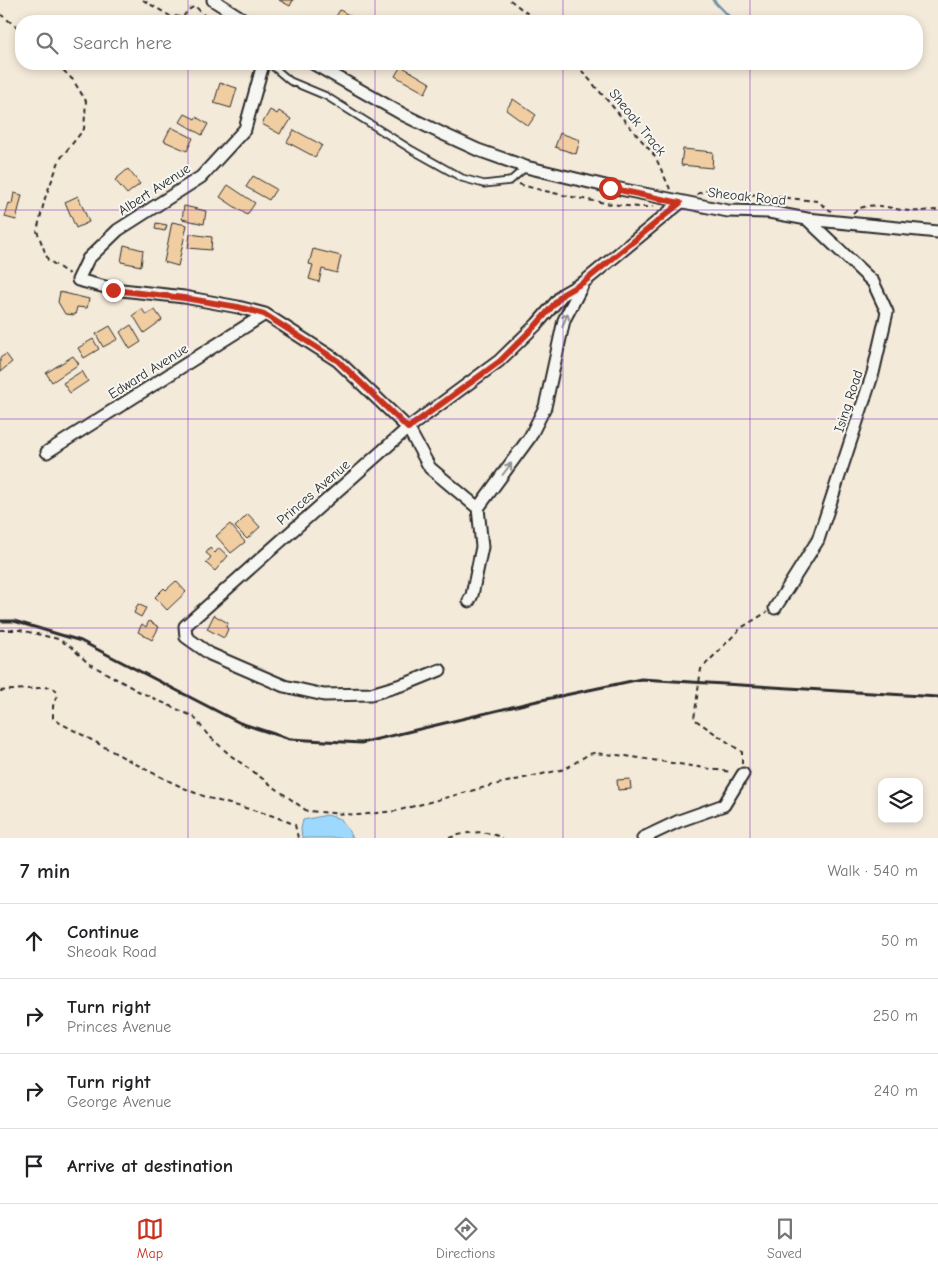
<!DOCTYPE html>
<meta charset="utf-8">
<style>
:root{--surface:#fff;--page:#f6f6f6;--text:#202124;--muted:#757577;--line:#e0e0e0;--accent:#c8321e}
body{margin:0;font-family:"Comic Neue",sans-serif;background:var(--page);color:var(--text)}
.controls{position:absolute;right:15px;bottom:15px;display:grid;overflow:hidden;border-radius:10px;box-shadow:0 2px 8px #0003}
.controls button{width:45px;height:45px;display:grid;place-items:center;padding:0;border:0;border-bottom:1px solid var(--line);background:var(--surface);color:var(--text);font:25px sans-serif}
.stop{position:absolute;width:15px;height:15px;margin:-11px;border:4px solid #c8321e;border-radius:50%;background:#fff}
.stop.end{background:#c8321e;border-color:#fff;box-shadow:0 1px 5px #0008}
.list{margin:0;padding:0;list-style:none}
h2{display:flex;justify-content:space-between;align-items:center;height:65px;margin:0;padding:0 20px;font-size:21px}
h2 small{font-size:16px;font-weight:400;color:var(--muted)}
.list li{display:grid;grid-template-columns:32px 1fr auto;gap:15px;align-items:center;box-sizing:border-box;height:75px;padding:0 20px;border-top:1px solid var(--line)}
.list b{display:block;font-size:19px;white-space:nowrap}
.list p{margin:0;font-size:16px;white-space:nowrap;color:var(--muted)}
.list em{font-size:16px;font-style:normal;color:var(--muted)}
.icon{flex:none;width:28px;height:28px;fill:none;stroke:currentColor;stroke-width:2;stroke-linecap:round;stroke-linejoin:round}
.map{position:relative;flex:none;width:938px;height:838px;overflow:hidden}
.search{position:absolute;background:var(--surface);box-shadow:0 2px 8px #0003;left:15px;right:15px;top:15px;height:55px;display:flex;align-items:center;gap:12px;box-sizing:border-box;padding:0 18px;border-radius:20px;color:var(--muted);font-size:19px}
.sheet{height:365px;background:var(--surface)}
nav{display:flex;justify-content:space-around;align-items:center;box-sizing:border-box;height:70px;border-top:1px solid var(--line);background:var(--surface);font-size:14px;color:var(--muted)}
nav a{display:grid;justify-items:center;gap:2px}
nav .on{color:var(--accent)}
.map>svg:first-child{display:block}
.water{fill:#9dd9fe;stroke:#6f93aa}
.lines{fill:none;stroke-linecap:round;stroke-linejoin:round}
.stream{stroke:#6f93aa;stroke-width:3}
.building{fill:#f1cea2;stroke:#2b2b2b}
.service-casing{stroke:#2b2b2b;stroke-width:9}
.minor-casing{stroke:#2b2b2b;stroke-width:15}
.path{stroke:#2b2b2b;stroke-width:2;stroke-dasharray:5 4;stroke-linecap:butt}
.service{stroke:#f6f6f2;stroke-width:5.5}
.minor{stroke:#f6f6f2;stroke-width:11}
.rail{stroke:#2b2b2b;stroke-width:3}
.oneway{stroke:#90908e}
.route{stroke:#c8321e;stroke-width:6}
.grid{fill:none;stroke:#7b2cbf;stroke-width:1;stroke-opacity:0.55}
.labels{text-anchor:middle;stroke-width:4;stroke-linejoin:round;paint-order:stroke}
.street-label{font-size:14px;fill:#2b2b2b;stroke:#f6f6f2}
</style>
<div class="map">
<svg width="938" height="838" viewBox="0 0 938 838">
<rect width="100%" height="100%" fill="#f4eada"/>
<filter id="ink" filterUnits="userSpaceOnUse"><feTurbulence type="fractalNoise" baseFrequency=".02" numOctaves="2"/><feDisplacementMap in="SourceGraphic" scale="10" xChannelSelector="R" yChannelSelector="G"/><feConvolveMatrix kernelMatrix="1 2 1 2 8 2 1 2 1" color-interpolation-filters="sRGB"/></filter>
<g filter="url(#ink)">
<!-- water -->
<path class="water" d="M 327,815 L 341,819 L 353,838 L 302,838 L 301,829 L 303,820 Z"/>
<g class="lines">
<!-- stream -->
<path class="stream" d="M 713,0 L 733,21"/>
</g>
<!-- building -->
<path class="building" d="M 279,0 L 293,0 L 290,6 Z
M 340,10 L 359,21 L 333,21 Z
M 401,66 L 430,83 L 425,93 L 395,76 Z
M 220,83 L 237,88 L 231,108 L 214,103 Z
M 513,99 L 536,115 L 528,126 L 506,110 Z
M 270,110 L 277,114 L 279,111 L 291,119 L 285,129 L 283,128 L 280,134 L 262,124 Z
M 185,114 L 195,119 L 196,117 L 208,124 L 202,135 L 180,122 Z
M 171,127 L 193,138 L 187,151 L 164,141 Z
M 294,130 L 322,145 L 315,157 L 287,142 Z
M 560,133 L 580,140 L 576,154 L 555,147 Z
M 683,149 L 713,152 L 712,168 L 681,165 Z
M 128,169 L 140,184 L 127,194 L 115,180 Z
M 253,176 L 276,189 L 269,200 L 246,187 Z
M 228,185 L 255,203 L 247,215 L 220,197 Z
M 14,193 L 22,195 L 16,220 L 5,217 L 9,203 L 12,204 Z
M 78,196 L 89,222 L 76,228 L 65,202 Z
M 184,206 L 206,211 L 204,224 L 182,219 Z
M 172,222 L 187,225 L 178,266 L 164,262 Z
M 156,223 L 167,225 L 165,231 L 155,229 Z
M 190,234 L 212,237 L 211,250 L 188,248 Z
M 124,245 L 143,250 L 141,266 L 121,262 Z
M 313,249 L 341,256 L 337,273 L 322,269 L 319,282 L 309,279 L 313,265 L 309,264 Z
M 60,292 L 89,299 L 87,308 L 77,307 L 75,315 L 65,314 L 58,302 Z
M 142,309 L 146,315 L 155,310 L 162,320 L 144,333 L 133,315 Z
M 131,325 L 141,342 L 130,349 L 120,332 Z
M 110,326 L 118,339 L 103,347 L 96,334 Z
M 93,339 L 99,349 L 84,358 L 78,348 Z
M 6,354 L 12,362 L 0,372 L 0,358 Z
M 73,356 L 79,364 L 52,382 L 46,373 Z
M 82,371 L 88,381 L 70,393 L 63,383 Z
M 248,514 L 260,527 L 247,539 L 235,527 Z
M 230,524 L 245,542 L 231,553 L 216,536 Z
M 210,548 L 215,553 L 219,548 L 228,556 L 215,571 L 206,563 L 211,557 L 206,553 Z
M 176,581 L 186,592 L 167,610 L 155,597 L 164,588 L 166,590 Z
M 138,604 L 146,608 L 141,617 L 134,613 Z
M 214,615 L 228,623 L 226,627 L 228,629 L 224,638 L 207,629 Z
M 149,621 L 159,627 L 152,640 L 138,632 L 142,624 L 146,627 Z
M 630,779 L 631,789 L 618,790 L 617,780 Z"/>
<g class="lines">
<defs>
<path id="service" d="M 270,64 L 290,81 L 326,96 L 412,150 L 462,178 L 484,184 L 510,181 L 526,167"/>
<path id="minor" d="M 213,0 L 246,21
M 263,64 L 245,129 L 201,177 L 118,230 L 88,259 L 78,280 L 113,289 L 184,297 L 238,307 L 265,314 L 338,361 L 408,428 L 430,468 L 478,508
M 314,64 L 404,115 L 443,134 L 478,150 L 526,167 L 610,187 L 728,211 L 769,212 L 807,219 L 938,232
M 47,452 L 265,314
M 478,508 L 530,437 L 545,407 L 564,320 L 584,282
M 469,601 L 472,595 L 482,547 L 478,508
M 775,608 L 818,540 L 873,373 L 887,312 L 873,282 L 807,219
M 440,670 L 408,683 L 371,694 L 324,695 L 284,686 L 210,654 L 186,637 L 185,626 L 408,428 L 499,361 L 537,324 L 563,294 L 584,282 L 680,203
M 643,838 L 679,821 L 724,805 L 743,774"/>
</defs>
<!-- service casing -->
<use href="#service" class="service-casing"/>
<!-- minor casing -->
<use href="#minor" class="minor-casing"/>
<!-- path -->
<path class="path" d="M 143,0 L 170,16 L 183,17 L 188,10 L 195,6 L 210,21
M 510,0 L 537,21
M 0,14 L 21,30
M 57,64 L 73,80 L 86,101 L 84,129 L 60,159 L 45,198 L 37,231 L 48,260 L 69,274
M 576,64 L 655,156 L 670,189
M 519,184 C 539,191 637,212 654,206
M 697,194 L 708,190 L 817,201 L 831,211
M 853,213 C 869,198 891,210 910,211 C 919,212 929,210 938,210
M 0,630 L 20,630 L 58,639 L 71,647 L 88,663 L 138,691 L 194,717 L 207,734 L 230,755 L 307,811 L 358,815 L 396,811 L 493,785 L 565,769 L 589,754 L 594,753 L 626,756 L 731,772
M 0,691 L 51,687 L 56,690 L 57,695 L 53,706 L 53,718 L 60,723 C 104,746 147,772 193,792 C 226,806 263,809 295,825 L 298,838
M 742,764 L 742,752 L 694,719 L 701,669 L 741,628 L 767,612
M 449,838 C 466,832 485,829 502,838"/>
<!-- service -->
<use href="#service" class="service"/>
<!-- minor -->
<use href="#minor" class="minor"/>
<!-- rail -->
<path class="rail" d="M 0,621 L 14,621 L 81,641 L 240,723 L 290,739 L 361,743 L 537,701 L 641,679 L 938,697"/>
</g>
<!-- one-way arrows -->
<defs><path id="oneway-shaft" d="M-6 0H5M1.5-3L5.5 0L1.5 3" fill="none" stroke-width="1.6" stroke-linecap="round" stroke-linejoin="round" transform="scale(1.25)"/></defs>
<g class="oneway">
<use href="#oneway-shaft" transform="translate(565 320) rotate(-69)"/>
<use href="#oneway-shaft" transform="translate(507 469) rotate(-53)"/>
</g>
</g>
<g class="lines" filter="url(#ink)">
<!-- route -->
<path class="route" d="M 113,290 L 184,298 L 238,307 L 264,314 L 338,361 L 408,428 L 499,362 L 537,324 L 563,294 L 584,282 L 680,203 L 610,188"/>
</g>
<!-- grid -->
<path class="grid" d="M 188,0 L 188,21M 375,0 L 375,21M 563,0 L 563,21M 750,0 L 750,21M 188,64 L 188,838M 375,64 L 375,838M 563,64 L 563,838M 750,64 L 750,838M 0,210 L 938,210M 0,419 L 938,419M 0,628 L 938,628"/>
<g class="labels">
<!-- street labels -->
<g class="street-label">
<text transform="translate(638 122) rotate(51)" y="5">Sheoak Track</text>
<text transform="translate(154 189) rotate(-33)" y="5">Albert Avenue</text>
<text transform="translate(747 196) rotate(6)" y="5">Sheoak Road</text>
<text transform="translate(148 371) rotate(-32)" y="5">Edward Avenue</text>
<text transform="translate(848 401) rotate(-72)" y="5">Ising Road</text>
<text transform="translate(313 492) rotate(-41)" y="5">Princes Avenue</text>
</g>
</g>
</svg>
<div class="controls">
<button><svg class="icon" aria-label="layers" viewBox="0 0 24 24"><path d="M12 4l9 5-9 5-9-5zM3 14l9 5 9-5"/></svg></button>
</div>
<div class="stop" style="left:610px;top:188px"></div>
<div class="stop end" style="left:113px;top:290px"></div>
<div class="search"><svg class="icon" aria-label="search" viewBox="0 0 24 24"><circle cx="10" cy="10" r="6"/><path d="M15 15l6 6"/></svg>Search here</div>
</div>
<section class="sheet">
<h2>7 min<small>Walk · 540 m</small></h2>
<ul class="list">
<li><svg class="icon" aria-label="ahead" viewBox="0 0 24 24"><path d="M12 20V5M6 11l6-6 6 6"/></svg><div><b>Continue</b><p>Sheoak Road</p></div><em>50 m</em></li>
<li><svg class="icon" aria-label="right" viewBox="0 0 24 24"><path d="M7 20v-9h11M14 6l5 5-5 5"/></svg><div><b>Turn right</b><p>Princes Avenue</p></div><em>250 m</em></li>
<li><svg class="icon" aria-label="right" viewBox="0 0 24 24"><path d="M7 20v-9h11M14 6l5 5-5 5"/></svg><div><b>Turn right</b><p>George Avenue</p></div><em>240 m</em></li>
<li><svg class="icon" aria-label="arrive" viewBox="0 0 24 24"><path d="M6 21V4h12l-3 4 3 4H6"/></svg><div><b>Arrive at destination</b></div></li>
</ul>
</section>
<nav>
<a class="on"><svg class="icon" aria-label="map" viewBox="0 0 24 24"><path d="M3 6l6-2 6 2 6-2v14l-6 2-6-2-6 2zM9 4v14M15 6v14"/></svg>Map</a>
<a><svg class="icon" aria-label="directions" viewBox="0 0 24 24"><path d="M12 3l9 9-9 9-9-9zM9 14v-3h6M13 9l2 2-2 2"/></svg>Directions</a>
<a><svg class="icon" aria-label="saved" viewBox="0 0 24 24"><path d="M7 4h10v16l-5-4-5 4z"/></svg>Saved</a>
</nav>
